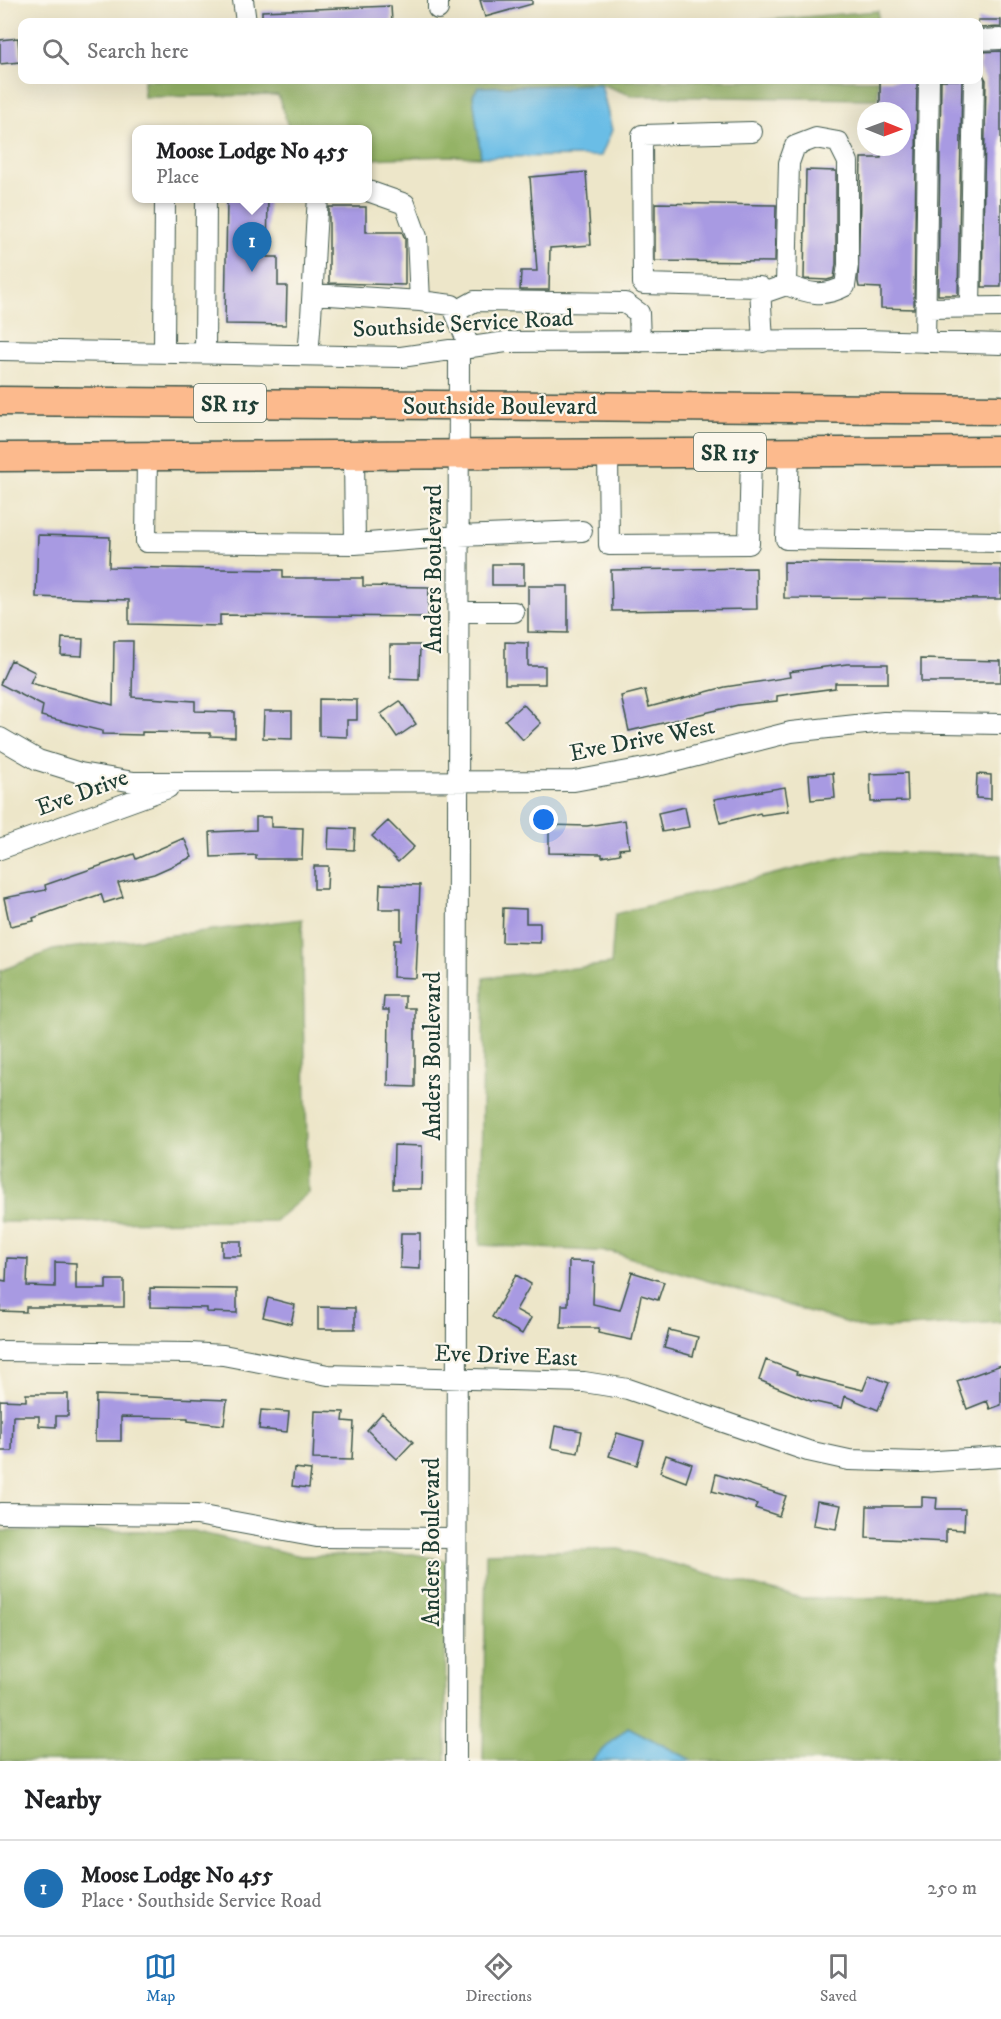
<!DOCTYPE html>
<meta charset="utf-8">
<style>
:root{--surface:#fff;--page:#f6f6f6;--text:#202124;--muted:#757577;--line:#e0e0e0;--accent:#1f6fb2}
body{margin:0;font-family:"IM FELL DW Pica",serif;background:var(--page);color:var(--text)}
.compass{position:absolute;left:857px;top:102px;width:54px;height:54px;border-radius:50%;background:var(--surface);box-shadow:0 6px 24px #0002;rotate:91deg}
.you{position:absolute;left:544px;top:820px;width:21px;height:21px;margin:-15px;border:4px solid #fff;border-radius:50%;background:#1a73e8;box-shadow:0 0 0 9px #1a73e833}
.badge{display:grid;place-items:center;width:39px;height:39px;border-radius:50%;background:var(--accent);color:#fff;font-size:20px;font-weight:700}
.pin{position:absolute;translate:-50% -50px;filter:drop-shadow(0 2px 3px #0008)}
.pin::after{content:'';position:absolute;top:32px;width:21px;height:18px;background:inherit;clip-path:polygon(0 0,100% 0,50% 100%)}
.popup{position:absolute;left:132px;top:125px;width:240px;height:78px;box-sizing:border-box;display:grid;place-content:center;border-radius:12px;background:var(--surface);filter:drop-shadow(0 2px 4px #0005);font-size:20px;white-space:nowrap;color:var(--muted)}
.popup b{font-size:22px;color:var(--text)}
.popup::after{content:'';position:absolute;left:50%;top:100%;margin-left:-12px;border:12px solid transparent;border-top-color:var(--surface)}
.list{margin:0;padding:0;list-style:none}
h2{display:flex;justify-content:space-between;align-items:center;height:78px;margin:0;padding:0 24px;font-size:26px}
h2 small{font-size:20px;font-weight:400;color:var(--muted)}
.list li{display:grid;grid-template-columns:39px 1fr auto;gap:18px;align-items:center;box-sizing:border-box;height:96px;padding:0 24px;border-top:2px solid var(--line)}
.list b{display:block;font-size:22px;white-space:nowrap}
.list p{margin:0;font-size:20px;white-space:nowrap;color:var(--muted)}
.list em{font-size:20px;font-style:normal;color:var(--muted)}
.icon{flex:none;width:33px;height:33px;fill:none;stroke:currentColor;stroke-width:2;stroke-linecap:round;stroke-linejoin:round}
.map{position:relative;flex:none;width:1001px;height:1761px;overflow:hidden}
.search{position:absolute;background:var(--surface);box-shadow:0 6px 24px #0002;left:18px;right:18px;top:18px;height:66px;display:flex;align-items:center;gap:15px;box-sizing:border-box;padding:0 21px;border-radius:12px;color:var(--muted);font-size:22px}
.sheet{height:174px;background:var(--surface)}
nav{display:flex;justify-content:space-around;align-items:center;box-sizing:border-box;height:84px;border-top:2px solid var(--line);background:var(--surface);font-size:16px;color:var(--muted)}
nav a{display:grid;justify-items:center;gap:3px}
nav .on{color:var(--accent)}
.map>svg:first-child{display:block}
.forest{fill:#94b366;stroke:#5a784d;stroke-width:1.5}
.water{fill:#6abde6;stroke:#447d8d;stroke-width:1.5}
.building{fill:#a89ae2}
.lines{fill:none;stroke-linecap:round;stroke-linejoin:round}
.minor-casing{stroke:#3e564a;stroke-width:22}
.highway-casing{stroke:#3e564a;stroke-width:31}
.minor{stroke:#fff;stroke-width:20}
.highway{stroke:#fcba8d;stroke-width:28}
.labels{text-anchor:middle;stroke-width:4.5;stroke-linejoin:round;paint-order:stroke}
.shield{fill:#fbf7ec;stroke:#61756b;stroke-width:1.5}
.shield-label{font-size:22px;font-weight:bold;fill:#1f3d34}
.street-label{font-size:24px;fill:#1f3d34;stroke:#fbf7ec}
</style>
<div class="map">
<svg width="1001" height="1761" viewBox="0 0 1001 1761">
<rect width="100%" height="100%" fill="#fbf7ec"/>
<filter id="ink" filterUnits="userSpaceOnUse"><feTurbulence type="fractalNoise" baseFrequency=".0167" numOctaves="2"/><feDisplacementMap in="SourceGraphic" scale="12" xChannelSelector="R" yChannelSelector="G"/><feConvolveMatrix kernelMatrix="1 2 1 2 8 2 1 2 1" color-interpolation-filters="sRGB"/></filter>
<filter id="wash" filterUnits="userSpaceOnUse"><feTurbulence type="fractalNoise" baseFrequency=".008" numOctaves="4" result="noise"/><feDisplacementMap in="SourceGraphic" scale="24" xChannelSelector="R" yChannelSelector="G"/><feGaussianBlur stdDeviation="1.35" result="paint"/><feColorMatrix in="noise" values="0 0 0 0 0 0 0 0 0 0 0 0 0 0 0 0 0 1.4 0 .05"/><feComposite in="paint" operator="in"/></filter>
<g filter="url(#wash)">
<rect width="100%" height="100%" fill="#ede6c9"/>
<!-- forest -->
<path class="forest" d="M 878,11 L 878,22 L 741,22 Z
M 144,80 L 878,80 L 878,99 L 633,96 L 601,84 L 473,95 L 481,157 L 449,156 L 368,159 L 368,130 L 289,129 L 278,95 L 144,97 Z
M 862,852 L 1001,855 L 1001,1322 L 867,1329 L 612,1252 L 480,1245 L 484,978 L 611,964 L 615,914 Z
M 302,919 L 308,1193 L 275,1221 L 0,1222 L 0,971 L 53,950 Z
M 0,1531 L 193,1531 L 301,1556 L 413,1554 L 445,1560 L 446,1761 L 0,1761 Z
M 619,1549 L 802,1599 L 1001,1595 L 1001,1761 L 693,1761 L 628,1727 L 591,1761 L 483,1761 L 486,1553 Z"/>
<!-- water -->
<path class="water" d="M 601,84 L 612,130 L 601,156 L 481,157 L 473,95 L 478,87 Z
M 628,1727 L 693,1761 L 591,1761 Z"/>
<g id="blocks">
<!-- building -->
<path class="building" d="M 480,0 L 532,0 L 532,4 L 485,17 Z
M 391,6 L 392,22 L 262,22 L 262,11 Z
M 978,20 L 1001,20 L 1001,27 L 978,28 Z
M 18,38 L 20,62 L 0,64 L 0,40 Z
M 1001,51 L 1001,287 L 982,287 L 986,80 L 980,70 L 980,52 Z
M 880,80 L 917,80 L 914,309 L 881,308 L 881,288 L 859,287 L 858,282 L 861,158 L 881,158 L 881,147 L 902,148 L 902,111 L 880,111 Z
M 941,80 L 962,80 L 958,295 L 938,295 Z
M 806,170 L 836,171 L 836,264 L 834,278 L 827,280 L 804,279 Z
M 586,172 L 591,245 L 550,248 L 549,290 L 520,290 L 521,271 L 537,271 L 530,177 Z
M 227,198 L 268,198 L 267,257 L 278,257 L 278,286 L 287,286 L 286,325 L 225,324 Z
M 655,203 L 776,205 L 775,262 L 655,261 Z
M 329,207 L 366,207 L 366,232 L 402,232 L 405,239 L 405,285 L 329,283 Z
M 38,535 L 110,537 L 109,567 L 283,570 L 283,578 L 363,578 L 363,586 L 429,587 L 428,617 L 220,615 L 220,626 L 129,624 L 129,600 L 36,597 Z
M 784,562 L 1001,565 L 1001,599 L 784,598 Z
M 492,564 L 524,564 L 524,585 L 492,585 Z
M 756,568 L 757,609 L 612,611 L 611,570 Z
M 528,586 L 568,586 L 568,633 L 528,632 Z
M 62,638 L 83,639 L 82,656 L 61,655 Z
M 114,641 L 133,641 L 132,697 L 195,701 L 195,711 L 235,712 L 235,737 L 210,736 L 210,733 L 142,732 L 142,735 L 102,734 L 102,731 L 41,716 L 43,706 L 0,684 L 11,660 L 35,672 L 30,683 L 113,705 Z
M 505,642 L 528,643 L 528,666 L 545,666 L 545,684 L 505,684 Z
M 390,645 L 420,645 L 419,679 L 390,678 Z
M 921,659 L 1001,661 L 1001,682 L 921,682 Z
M 847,664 L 888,664 L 888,683 L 835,683 L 835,688 L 777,696 L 777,701 L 738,705 L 629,731 L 621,696 L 645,690 L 649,707 L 725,687 L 790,677 L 789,672 Z
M 319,699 L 357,700 L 357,720 L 347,720 L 347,737 L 319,736 Z
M 400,701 L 416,724 L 397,737 L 381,714 Z
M 523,704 L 541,723 L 523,740 L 505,720 Z
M 264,711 L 292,711 L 292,739 L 263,738 Z
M 833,773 L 835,798 L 811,800 L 809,775 Z
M 907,773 L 908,801 L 871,802 L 870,774 Z
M 977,774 L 991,775 L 991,799 L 976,798 Z
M 785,787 L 789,811 L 761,815 L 760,813 L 720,823 L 714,799 Z
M 685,807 L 689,827 L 662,832 L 658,813 Z
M 256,817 L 271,817 L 271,827 L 303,828 L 302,859 L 256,859 L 256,855 L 211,857 L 210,832 L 256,830 Z
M 625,820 L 629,848 L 619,849 L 620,854 L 602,857 L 602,854 L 549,853 L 549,825 L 587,826 Z
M 388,821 L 414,847 L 398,862 L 372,836 Z
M 329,828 L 355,829 L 354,850 L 328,849 Z
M 184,838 L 192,857 L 154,874 L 118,883 L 123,897 L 104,903 L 101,894 L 33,918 L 34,921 L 10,926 L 4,898 L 46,890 L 45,885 L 134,854 L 136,859 Z
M 314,866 L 328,866 L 327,889 L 314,889 Z
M 380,884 L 420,885 L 416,978 L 393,977 L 394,940 L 401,940 L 401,909 L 379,909 Z
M 503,908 L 526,909 L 526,923 L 540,923 L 540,943 L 502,942 Z
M 384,996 L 405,996 L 405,1008 L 415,1008 L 415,1087 L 388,1086 L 389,1010 L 383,1010 Z
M 394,1145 L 422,1146 L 421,1189 L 393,1189 Z
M 401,1233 L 420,1233 L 420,1269 L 400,1268 Z
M 222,1241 L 241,1241 L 241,1256 L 222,1256 Z
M 7,1258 L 28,1259 L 27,1286 L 55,1287 L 55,1262 L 76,1263 L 76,1289 L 106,1289 L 106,1280 L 124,1280 L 124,1307 L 26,1307 L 26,1312 L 0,1311 L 0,1280 L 6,1281 Z
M 569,1261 L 594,1262 L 593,1304 L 620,1310 L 632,1272 L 664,1282 L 658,1300 L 641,1295 L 632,1340 L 598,1333 L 599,1328 L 561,1328 L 562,1305 L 568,1305 Z
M 516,1275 L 531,1284 L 516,1310 L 531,1318 L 522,1334 L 492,1317 Z
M 150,1288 L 237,1289 L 237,1313 L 207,1312 L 207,1308 L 150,1307 Z
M 268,1298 L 295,1305 L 291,1324 L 263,1317 Z
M 318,1307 L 355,1308 L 355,1329 L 318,1329 Z
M 669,1330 L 698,1337 L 693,1356 L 664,1348 Z
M 766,1360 L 797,1372 L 796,1374 L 863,1390 L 869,1375 L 889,1383 L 878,1410 L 845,1396 L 842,1408 L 811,1401 L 759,1380 Z
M 1001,1365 L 1001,1405 L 990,1409 L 987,1401 L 967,1409 L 957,1381 Z
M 26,1394 L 68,1394 L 68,1416 L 56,1416 L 56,1427 L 39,1426 L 39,1416 L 13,1416 L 12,1451 L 0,1451 L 0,1400 L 26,1401 Z
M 96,1395 L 227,1400 L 224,1425 L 188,1421 L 188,1418 L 121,1417 L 121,1441 L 95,1441 Z
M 261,1410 L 289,1412 L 287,1432 L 259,1429 Z
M 315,1411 L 344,1412 L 343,1421 L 354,1422 L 352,1460 L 313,1459 Z
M 382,1413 L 413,1442 L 397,1459 L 367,1430 Z
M 555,1426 L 582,1431 L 578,1453 L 551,1448 Z
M 617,1433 L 644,1441 L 637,1465 L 609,1456 Z
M 666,1455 L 692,1464 L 686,1482 L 660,1472 Z
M 294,1468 L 311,1470 L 309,1488 L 292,1486 Z
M 716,1474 L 786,1496 L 779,1516 L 755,1508 L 757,1504 L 712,1491 Z
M 922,1497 L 937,1498 L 936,1509 L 965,1509 L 964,1530 L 946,1529 L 946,1542 L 866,1538 L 867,1506 L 922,1506 Z
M 817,1501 L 841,1505 L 836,1529 L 813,1525 Z"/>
</g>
</g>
<g filter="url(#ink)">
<use href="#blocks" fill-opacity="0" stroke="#3e564a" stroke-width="1.5"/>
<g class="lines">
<defs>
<path id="minor" d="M 243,0 L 246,22
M 438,0 L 438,9
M 978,40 L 1001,39
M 752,132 L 642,135 L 643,284 L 760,287 L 763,342
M 314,294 L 420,301 L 417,237 L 405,204 L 368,191
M 760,294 L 786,285 L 789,163 L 795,146 L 816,138 L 838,142 L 848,162 L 848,265 L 845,286 C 823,298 808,293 786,285
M 420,301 L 452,305 L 470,348
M 970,307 L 974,80
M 926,308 L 1001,307
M 455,312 L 475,301 L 625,303 L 639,313 L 640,342
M 925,342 L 929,80
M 0,350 L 401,357 L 506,342 L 865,340 L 1001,344
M 164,352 L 165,198
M 205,353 L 206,198
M 308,355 C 313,303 314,251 318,198
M 789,451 L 786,539 L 1001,542
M 608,453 L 609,545 L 749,544 L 751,452
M 354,455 L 355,544
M 147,456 L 146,542 L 355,544 L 459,536 L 582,531
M 459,612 L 514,612
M 0,738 L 38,760 L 80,773 L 134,782 L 574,781 L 661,765 L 791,732 L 884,722 L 1001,724
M 0,849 L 168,788
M 0,1351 L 190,1353 L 223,1355 L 328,1375 L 584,1382 L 628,1389 L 808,1451 L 849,1460 L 920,1462 L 1001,1457
M 0,1513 L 197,1515 L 317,1537 L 455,1538
M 456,1761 L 459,350"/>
<path id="highway" d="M 0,401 L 1001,410
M 0,457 L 1001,451"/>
</defs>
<!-- minor casing -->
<use href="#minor" class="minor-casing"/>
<!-- highway casing -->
<use href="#highway" class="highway-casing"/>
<!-- minor -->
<use href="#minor" class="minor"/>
<!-- highway -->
<use href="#highway" class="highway"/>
</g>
</g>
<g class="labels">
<!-- shield labels -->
<g class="shield">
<rect x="194" y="384" width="72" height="38" rx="4.5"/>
<rect x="694" y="433" width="72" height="38" rx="4.5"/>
</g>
<g class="shield-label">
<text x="230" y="411">SR 115</text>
<text x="730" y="460">SR 115</text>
</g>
<!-- street labels -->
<g class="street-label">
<text transform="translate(463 323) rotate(-3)" y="8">Southside Service Road</text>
<text x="500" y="414">Southside Boulevard</text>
<text transform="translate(433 569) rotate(-90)" y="8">Anders Boulevard</text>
<text transform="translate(642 739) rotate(-11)" y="8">Eve Drive West</text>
<text transform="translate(82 792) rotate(-20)" y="8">Eve Drive</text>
<text transform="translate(432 1056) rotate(-90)" y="8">Anders Boulevard</text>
<text transform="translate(506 1355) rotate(2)" y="8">Eve Drive East</text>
<text transform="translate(431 1542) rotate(-90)" y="8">Anders Boulevard</text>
</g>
</g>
</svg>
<svg class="compass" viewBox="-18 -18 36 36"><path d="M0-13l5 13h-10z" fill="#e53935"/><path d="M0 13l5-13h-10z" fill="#757577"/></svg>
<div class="you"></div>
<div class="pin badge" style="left:252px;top:272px">1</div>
<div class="popup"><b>Moose Lodge No 455</b>Place</div>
<div class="search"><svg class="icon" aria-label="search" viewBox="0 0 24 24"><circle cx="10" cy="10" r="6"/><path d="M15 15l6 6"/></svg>Search here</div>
</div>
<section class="sheet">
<h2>Nearby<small></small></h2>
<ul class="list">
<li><span class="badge">1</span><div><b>Moose Lodge No 455</b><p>Place · Southside Service Road</p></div><em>250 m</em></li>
</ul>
</section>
<nav>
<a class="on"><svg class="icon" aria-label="map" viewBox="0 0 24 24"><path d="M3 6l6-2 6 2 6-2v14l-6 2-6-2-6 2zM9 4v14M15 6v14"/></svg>Map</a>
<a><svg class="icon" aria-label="directions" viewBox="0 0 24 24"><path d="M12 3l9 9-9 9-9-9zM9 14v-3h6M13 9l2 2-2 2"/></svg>Directions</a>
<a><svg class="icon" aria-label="saved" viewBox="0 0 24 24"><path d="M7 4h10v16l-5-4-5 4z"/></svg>Saved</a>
</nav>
